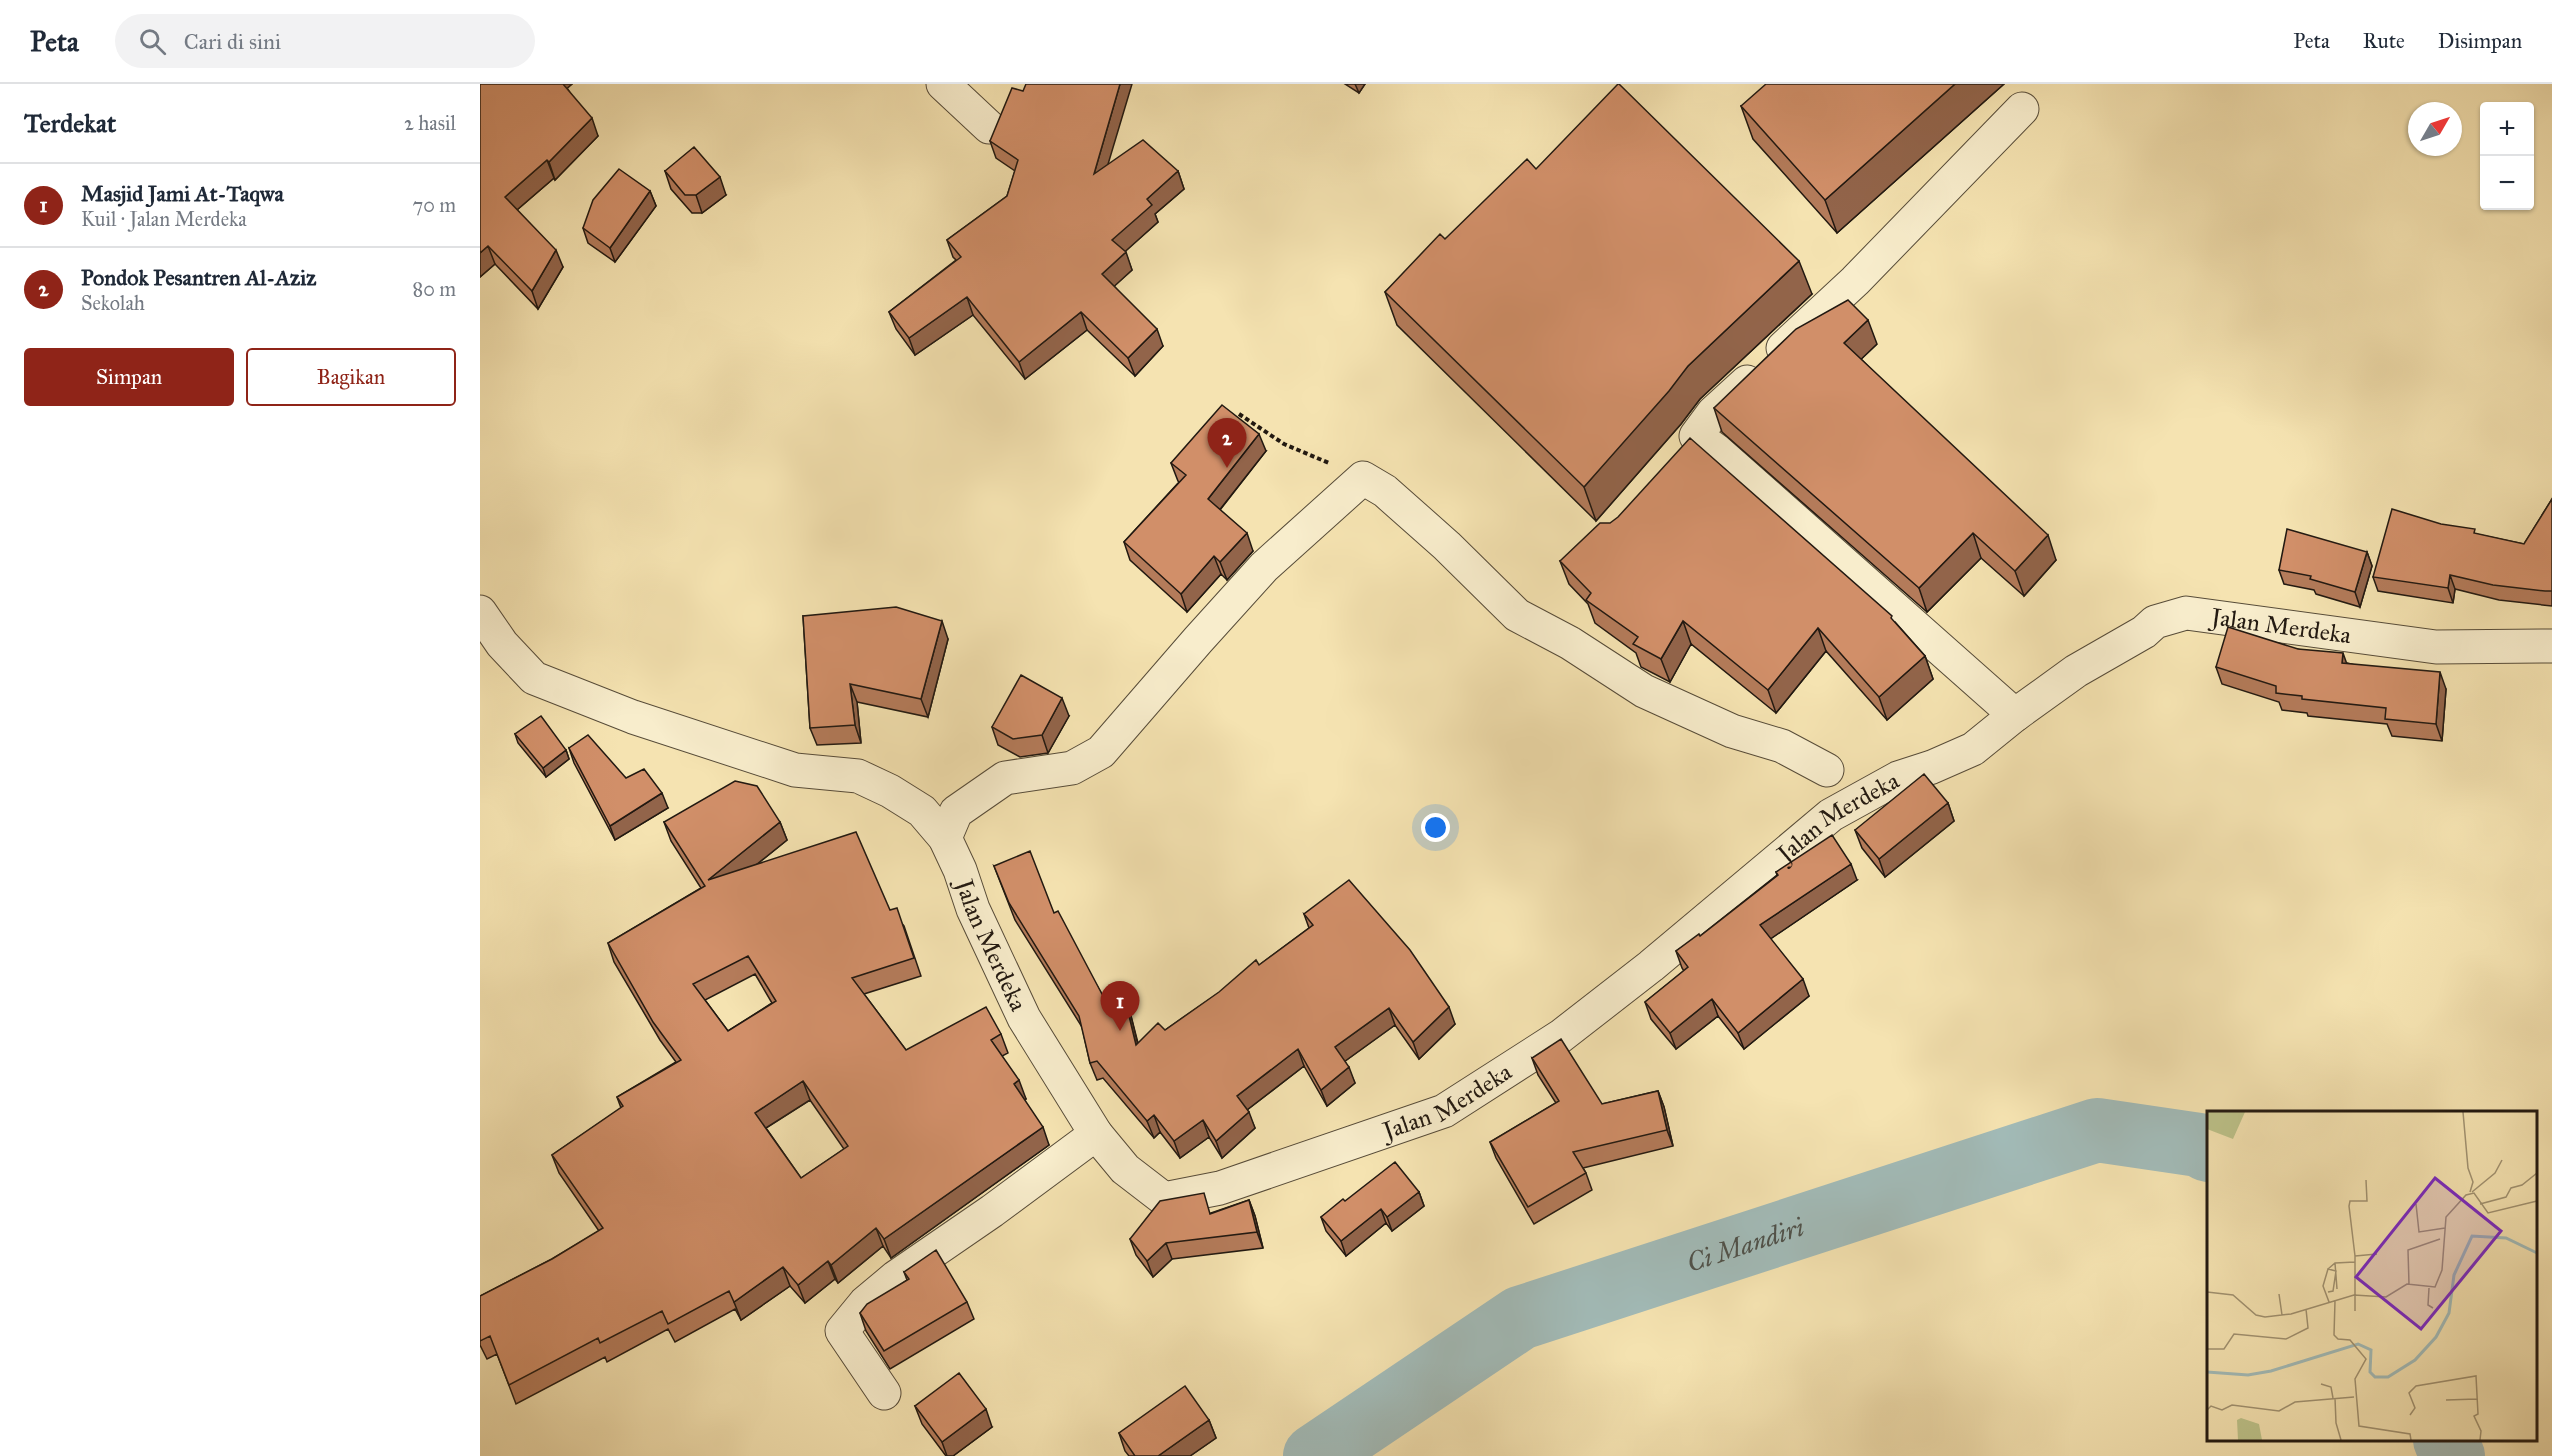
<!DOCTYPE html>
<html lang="id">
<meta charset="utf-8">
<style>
:root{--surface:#fff;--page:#f2f2f3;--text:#1f2937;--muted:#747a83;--line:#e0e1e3;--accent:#8f2418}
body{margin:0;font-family:"IM FELL Great Primer",serif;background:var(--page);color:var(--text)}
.controls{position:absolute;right:18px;top:18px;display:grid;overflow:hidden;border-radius:6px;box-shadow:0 2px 4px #0004}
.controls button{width:54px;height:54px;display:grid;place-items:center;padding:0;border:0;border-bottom:2px solid var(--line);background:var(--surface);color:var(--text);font:30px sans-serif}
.compass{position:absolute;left:1928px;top:18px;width:54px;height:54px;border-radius:50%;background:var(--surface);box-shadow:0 2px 4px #0004;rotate:51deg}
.you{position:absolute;left:956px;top:744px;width:21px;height:21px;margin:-15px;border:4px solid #fff;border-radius:50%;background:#1a73e8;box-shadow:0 0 0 9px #1a73e833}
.badge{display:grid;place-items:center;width:39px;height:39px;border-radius:50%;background:var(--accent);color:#fff;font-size:20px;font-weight:700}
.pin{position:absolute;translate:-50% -50px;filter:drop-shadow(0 2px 3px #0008)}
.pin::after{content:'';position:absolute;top:32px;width:21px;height:18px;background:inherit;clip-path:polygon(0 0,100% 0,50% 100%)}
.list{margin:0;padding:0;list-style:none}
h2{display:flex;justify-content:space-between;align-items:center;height:78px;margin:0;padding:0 24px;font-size:26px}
h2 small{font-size:20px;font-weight:400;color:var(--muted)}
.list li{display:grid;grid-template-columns:39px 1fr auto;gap:18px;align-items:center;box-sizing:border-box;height:84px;padding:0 24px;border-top:2px solid var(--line)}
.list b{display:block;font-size:22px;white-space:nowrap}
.list p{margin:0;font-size:20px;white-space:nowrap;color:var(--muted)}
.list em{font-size:20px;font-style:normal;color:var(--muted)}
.actions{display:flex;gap:12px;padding:18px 24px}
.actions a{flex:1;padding:14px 0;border:2px solid var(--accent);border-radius:6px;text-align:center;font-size:21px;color:var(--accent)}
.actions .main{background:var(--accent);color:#fff}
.icon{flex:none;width:33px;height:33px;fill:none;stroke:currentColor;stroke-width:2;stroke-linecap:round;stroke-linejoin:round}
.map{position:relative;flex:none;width:2072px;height:1372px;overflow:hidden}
header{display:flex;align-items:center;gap:36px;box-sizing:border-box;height:84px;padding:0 30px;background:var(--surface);border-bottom:2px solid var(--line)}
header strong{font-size:28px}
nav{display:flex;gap:33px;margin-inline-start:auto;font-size:21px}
.search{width:420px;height:54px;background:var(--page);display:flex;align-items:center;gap:15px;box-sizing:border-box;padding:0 21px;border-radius:33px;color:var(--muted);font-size:22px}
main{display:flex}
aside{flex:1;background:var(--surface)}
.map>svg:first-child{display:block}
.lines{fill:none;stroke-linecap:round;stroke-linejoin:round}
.river{stroke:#a2bbb8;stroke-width:64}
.minor-casing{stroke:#574c39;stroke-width:35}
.path{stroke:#221911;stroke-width:4;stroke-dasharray:4.5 3;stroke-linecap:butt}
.minor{stroke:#f8edcc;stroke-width:33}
.wall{fill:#b47b5a;stroke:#221911;stroke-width:1.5;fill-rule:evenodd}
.shaded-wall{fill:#92644a;stroke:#221911;stroke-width:1.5}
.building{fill:#d18f69;stroke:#221911;stroke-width:1.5;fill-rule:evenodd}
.labels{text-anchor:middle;stroke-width:4.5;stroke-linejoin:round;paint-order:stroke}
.street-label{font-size:24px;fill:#221911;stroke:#f8edcc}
.water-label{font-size:26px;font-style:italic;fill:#4f524b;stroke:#f8edcc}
.inset-river{fill:none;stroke:#a2bbb8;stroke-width:3}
.inset-road{fill:none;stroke:#a19271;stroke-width:1.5}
.view{fill:#7b2cbf;fill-opacity:0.15;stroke:#7b2cbf;stroke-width:3}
.inset-edge{fill:none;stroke:#221911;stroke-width:3}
</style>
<header>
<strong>Peta</strong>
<div class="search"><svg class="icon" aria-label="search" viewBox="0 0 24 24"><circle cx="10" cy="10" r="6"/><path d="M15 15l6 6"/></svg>Cari di sini</div>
<nav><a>Peta</a><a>Rute</a><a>Disimpan</a></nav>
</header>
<main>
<aside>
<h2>Terdekat<small>2 hasil</small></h2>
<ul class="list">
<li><span class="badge">1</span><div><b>Masjid Jami At-Taqwa</b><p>Kuil · Jalan Merdeka</p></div><em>70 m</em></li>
<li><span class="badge">2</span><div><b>Pondok Pesantren Al-Aziz</b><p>Sekolah</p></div><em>80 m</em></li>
</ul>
<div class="actions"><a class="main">Simpan</a><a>Bagikan</a></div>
</aside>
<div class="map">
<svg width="2072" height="1372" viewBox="0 0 2072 1372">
<rect width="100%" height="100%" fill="#f5e3b1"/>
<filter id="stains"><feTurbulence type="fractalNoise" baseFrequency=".00333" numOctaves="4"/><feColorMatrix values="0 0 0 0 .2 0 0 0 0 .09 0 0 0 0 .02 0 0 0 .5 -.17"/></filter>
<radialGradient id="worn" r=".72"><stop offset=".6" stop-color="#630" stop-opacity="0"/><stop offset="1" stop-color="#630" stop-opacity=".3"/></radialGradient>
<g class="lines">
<!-- river -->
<g class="river">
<path d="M 1965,1356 L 1973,1372"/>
<path id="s1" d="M 835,1372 L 1040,1234 L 1617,1046 L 1719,1061 L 1728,1066"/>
</g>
<defs>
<g id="minor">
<path d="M 463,0 L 509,43"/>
<path d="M 1303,264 L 1375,197 L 1542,25"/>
<path d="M 1267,298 L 1233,329 L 1216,352 L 1237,367 L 1535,631"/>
<path id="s2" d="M 0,528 L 22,560 L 54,594 L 153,633 L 315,686 L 378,692 L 410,707 L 442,727 L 465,754 L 480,786 L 493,825 L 544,934 L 616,1050 L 645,1085 L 684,1115 L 740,1104 L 964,1027 L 1081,952 L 1171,882 L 1351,731 L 1418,694 L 1452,683 L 1493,665 L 1535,631 L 1596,587 L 1664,548 L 1675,538 L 1706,529 L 1956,563 L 2072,562"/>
<path d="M 465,754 L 476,728 L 525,694 L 592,684 L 621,668 L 718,556 L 784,483 L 883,394 L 905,407 L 967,462 L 1037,531 L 1090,559 L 1164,607 L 1252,647 L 1302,662 L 1347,686"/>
<path d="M 404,1309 L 362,1247 L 385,1219 L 416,1193 L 512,1127 L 616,1050"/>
</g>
</defs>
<!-- minor casing -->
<use href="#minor" class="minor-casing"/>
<!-- path -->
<path class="path" d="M 759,330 L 804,360 L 849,379"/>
<!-- minor -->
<use href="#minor" class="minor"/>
</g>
<!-- wall -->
<path class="wall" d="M 0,0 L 92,0 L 87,4 L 118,52 L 75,96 L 74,94 L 37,126 L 83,183 L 58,225 L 15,180 L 0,193 Z
M 865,0 L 885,0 L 879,9 Z
M 1524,0 L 1357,149 L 1273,55 L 1261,22 Z
M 510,57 L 628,80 L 698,87 L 704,105 L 675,130 L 678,138 L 645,167 L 652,186 L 634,202 L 683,262 L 655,292 L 607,246 L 545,295 L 493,231 L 435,271 L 416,245 L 409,228 L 476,176 L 473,173 L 467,156 L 527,112 L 535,87 L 516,74 Z
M 1056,85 L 1332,210 L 1220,315 L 1201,340 L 1116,437 L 917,241 L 905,208 L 965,155 Z
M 185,87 L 246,111 L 222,129 L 212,129 L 191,105 Z
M 170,107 L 176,122 L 135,178 L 108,159 L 103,144 Z
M 1397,260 L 1381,275 L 1576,476 L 1544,512 L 1501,474 L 1447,528 L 1242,348 L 1234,324 Z
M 786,367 L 740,426 L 773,467 L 747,496 L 741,490 L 707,528 L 650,476 L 644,458 L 699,398 L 698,397 L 691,379 Z
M 2072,415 L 2072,522 L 2019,516 L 1975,505 L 1973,519 L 1898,507 L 1893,493 L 1996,450 L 2044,460 Z
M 1887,468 L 1892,482 L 1880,523 L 1836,510 L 1834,506 L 1804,500 L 1799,486 Z
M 1080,477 L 1415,538 L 1445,572 L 1453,595 L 1407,636 L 1346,567 L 1296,629 L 1211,560 L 1190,598 L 1161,583 L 1156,569 L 1115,539 L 1108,520 L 1089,500 Z
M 323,532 L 468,555 L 448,633 L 377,618 L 381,659 L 337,661 L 330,644 Z
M 1818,565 L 1867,579 L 1966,605 L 1962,657 L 1912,652 L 1907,640 L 1828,632 L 1827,629 L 1802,626 L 1799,618 L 1742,600 L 1736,583 Z
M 589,632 L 568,669 L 540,673 L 518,661 L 512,643 Z
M 35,650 L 86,666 L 89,675 L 66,693 L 38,659 Z
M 89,664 L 146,694 L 188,724 L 135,756 L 94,679 Z
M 1468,719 L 1474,737 L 1405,793 L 1382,764 L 1375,746 Z
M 184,738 L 300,738 L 307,756 L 277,780 L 410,826 L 424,842 L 441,892 L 384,910 L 426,966 L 521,950 L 528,969 L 522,972 L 546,1015 L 544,1016 L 569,1061 L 411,1174 L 403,1162 L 358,1199 L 355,1195 L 325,1219 L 310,1202 L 261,1236 L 255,1225 L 195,1258 L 188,1245 L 127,1278 L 125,1273 L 36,1320 L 17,1270 L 7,1275 L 0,1261 L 0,1212 L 72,1175 L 119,1147 L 79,1089 L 72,1071 L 141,1024 L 137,1013 L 196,978 L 180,956 L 134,878 L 128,859 L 221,804 L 191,757 ZM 275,890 L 292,919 L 248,947 L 225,916 ZM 330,1016 L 364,1065 L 321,1094 L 286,1044 Z
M 514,782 L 574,829 L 623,912 L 649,924 L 658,959 L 685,946 L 779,881 L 829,844 L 824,830 L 975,940 L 939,975 L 915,941 L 865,977 L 875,999 L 847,1022 L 824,982 L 767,1026 L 775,1044 L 742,1074 L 729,1053 L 700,1074 L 680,1048 L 674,1054 L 623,994 L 617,996 L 610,979 L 602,943 L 535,836 Z
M 1296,788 L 1377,796 L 1290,855 L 1329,912 L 1264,965 L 1238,932 L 1196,965 L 1171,935 L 1165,918 L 1204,887 L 1202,884 L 1196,867 L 1220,852 L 1297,791 Z
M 1052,974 L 1122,1020 L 1178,1007 L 1184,1023 L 1193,1062 L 1103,1084 L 1106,1089 L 1112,1106 L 1054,1140 L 1016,1074 L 1010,1058 L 1076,1019 L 1058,991 Z
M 939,1108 L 944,1122 L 912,1147 L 906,1139 L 866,1172 L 846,1147 L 841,1133 L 865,1117 Z
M 769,1116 L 775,1132 L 783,1164 L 692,1175 L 673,1193 L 656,1171 L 650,1155 L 731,1129 Z
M 424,1188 L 487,1218 L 494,1235 L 410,1285 L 386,1247 L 380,1229 L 427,1196 Z
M 435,1322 L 512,1343 L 473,1372 L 466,1372 L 442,1340 Z
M 729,1336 L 736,1354 L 710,1372 L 649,1372 L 645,1367 L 639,1349 Z"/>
<!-- shaded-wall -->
<path class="shaded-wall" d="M 78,0 L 92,0 L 82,9 Z
M 640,0 L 652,0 L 620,107 L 614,90 Z
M 875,0 L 885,0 L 879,9 Z
M 1475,0 L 1524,0 L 1357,149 L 1345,116 Z
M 112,34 L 118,52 L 75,96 L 69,78 Z
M 67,76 L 74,94 L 31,131 L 25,113 Z
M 698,87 L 704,105 L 675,130 L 678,138 L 638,174 L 632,156 L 667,115 Z
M 240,93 L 246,111 L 222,129 L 216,111 Z
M 170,107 L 176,122 L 135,178 L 130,164 Z
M 8,162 L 15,180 L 0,193 L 0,169 Z
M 76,166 L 83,183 L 58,225 L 52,207 Z
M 646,168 L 652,186 L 628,208 L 622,190 Z
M 1319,177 L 1332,210 L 1220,315 L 1201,340 L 1116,437 L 1104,403 L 1208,282 Z
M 487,213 L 493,231 L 435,271 L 429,254 Z
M 601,228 L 607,246 L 545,295 L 539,278 Z
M 1388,236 L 1397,260 L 1373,283 L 1364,259 Z
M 677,245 L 683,262 L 655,292 L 648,274 Z
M 779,350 L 786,367 L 734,433 L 728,415 Z
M 767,449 L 773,467 L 747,496 L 740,478 Z
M 1493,449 L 1501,474 L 1447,528 L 1439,504 Z
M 1568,451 L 1576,476 L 1544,512 L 1535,487 Z
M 1887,468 L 1892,482 L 1880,523 L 1875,508 Z
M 734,472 L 741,490 L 707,528 L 701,510 Z
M 1970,491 L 1975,505 L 1973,519 L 1968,504 Z
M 462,537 L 468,555 L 448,633 L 441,615 Z
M 1203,537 L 1211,560 L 1190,598 L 1181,575 Z
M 1338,544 L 1346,567 L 1296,629 L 1288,606 Z
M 1863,569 L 1869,586 L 1862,579 Z
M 1445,572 L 1453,595 L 1407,636 L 1399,613 Z
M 1960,588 L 1966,605 L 1962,657 L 1956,640 Z
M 370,600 L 377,618 L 381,659 L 375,641 Z
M 582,614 L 589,632 L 568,669 L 562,651 Z
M 86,666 L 89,675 L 66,693 L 63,684 Z
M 182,709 L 188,724 L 135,756 L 130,742 Z
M 1468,719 L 1474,737 L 1405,793 L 1399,775 Z
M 300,738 L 307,756 L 234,815 L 228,796 Z
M 1371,780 L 1377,796 L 1286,858 L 1280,841 Z
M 1323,895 L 1329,912 L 1264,965 L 1258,949 Z
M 643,907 L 649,924 L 662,978 L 656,961 Z
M 1232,915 L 1238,932 L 1196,965 L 1190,949 Z
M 969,923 L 975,940 L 939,975 L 933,958 Z
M 909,924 L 915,941 L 861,980 L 855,963 Z
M 818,965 L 824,982 L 763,1029 L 757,1012 Z
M 869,983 L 875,999 L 847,1022 L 841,1006 Z
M 539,996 L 546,1015 L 540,1018 L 534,1000 Z
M 323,997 L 330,1016 L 281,1047 L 275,1029 Z
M 1178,1007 L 1184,1023 L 1193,1062 L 1187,1046 Z
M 769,1028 L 775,1044 L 742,1074 L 736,1057 Z
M 674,1031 L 680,1048 L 674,1054 L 667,1037 Z
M 723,1036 L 729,1053 L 700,1074 L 694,1057 Z
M 563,1043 L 569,1061 L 411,1174 L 404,1155 Z
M 939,1108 L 944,1122 L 912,1147 L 907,1133 Z
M 769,1116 L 775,1132 L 783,1164 L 777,1148 Z
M 901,1125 L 906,1139 L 866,1172 L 861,1157 Z
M 396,1144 L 403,1162 L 358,1199 L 351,1181 Z
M 686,1159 L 692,1175 L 673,1193 L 667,1177 Z
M 348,1177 L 355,1195 L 325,1219 L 318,1201 Z
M 303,1183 L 310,1202 L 261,1236 L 254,1218 Z
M 506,1325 L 512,1343 L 473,1372 L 467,1372 L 462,1358 Z
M 729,1336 L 736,1354 L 710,1372 L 678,1372 Z"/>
<!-- building -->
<path class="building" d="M 0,0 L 83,0 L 112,34 L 69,78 L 67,76 L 25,113 L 76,166 L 52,207 L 8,162 L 0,169 Z
M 546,0 L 640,0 L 614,90 L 663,56 L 698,87 L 667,115 L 672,121 L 632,156 L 646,168 L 622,190 L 677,245 L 648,274 L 601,228 L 539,278 L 487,213 L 429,254 L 409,228 L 481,173 L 467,156 L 527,112 L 538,76 L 510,57 L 532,4 L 543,7 Z
M 1138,0 L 1139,0 L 1319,177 L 1208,282 L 1189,307 L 1104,403 L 905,208 L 960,150 L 965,155 L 1047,75 L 1056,85 Z
M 1286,0 L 1475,0 L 1345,116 L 1261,22 Z
M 214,63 L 240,93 L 216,111 L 205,111 L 185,87 Z
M 139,85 L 170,107 L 130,164 L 103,144 L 113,116 Z
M 1368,216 L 1388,236 L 1364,259 L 1568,451 L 1535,487 L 1493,449 L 1439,504 L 1234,324 L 1316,245 Z
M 742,321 L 779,350 L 728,415 L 767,449 L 740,478 L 734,472 L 701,510 L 644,458 L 706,391 L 691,379 Z
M 1210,354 L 1412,532 L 1411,534 L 1445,572 L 1399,613 L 1338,544 L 1288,606 L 1203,537 L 1181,575 L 1153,560 L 1158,553 L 1106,516 L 1111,509 L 1080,477 L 1120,439 L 1130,439 L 1138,433 Z
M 2072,415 L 2072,507 L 2065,507 L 2013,501 L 1970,491 L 1968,504 L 1893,493 L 1912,425 L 1961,440 L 1995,445 L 1994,449 L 2044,460 Z
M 1807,445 L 1887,468 L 1875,508 L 1830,495 L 1831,492 L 1799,486 Z
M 416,523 L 462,537 L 441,615 L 370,600 L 375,641 L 330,644 L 323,532 Z
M 1748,543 L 1818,565 L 1863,569 L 1862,579 L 1960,588 L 1956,640 L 1905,635 L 1906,624 L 1822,615 L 1822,612 L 1796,609 L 1796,602 L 1736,583 Z
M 541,591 L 582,614 L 562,651 L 533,655 L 512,643 Z
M 61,632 L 86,666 L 63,684 L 35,650 Z
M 108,651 L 146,694 L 164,685 L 182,709 L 130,742 L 89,664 Z
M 1444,690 L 1468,719 L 1399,775 L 1375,746 Z
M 255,697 L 277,702 L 300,738 L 228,796 L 376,748 L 410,826 L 417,824 L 434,874 L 372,894 L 426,966 L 506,923 L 521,950 L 511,956 L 539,996 L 534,1000 L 563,1043 L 404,1155 L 396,1144 L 351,1181 L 348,1177 L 318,1201 L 303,1183 L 254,1218 L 249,1207 L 188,1240 L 182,1227 L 120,1259 L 118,1254 L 29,1301 L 10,1252 L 0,1257 L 0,1212 L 72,1175 L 123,1144 L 72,1071 L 143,1022 L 137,1013 L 201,976 L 173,938 L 128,859 L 225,802 L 184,738 ZM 268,872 L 296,917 L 248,947 L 213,900 ZM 323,997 L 368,1062 L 321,1094 L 275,1029 Z
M 1352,751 L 1371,780 L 1280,841 L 1323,895 L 1258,949 L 1232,915 L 1190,949 L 1165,918 L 1208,883 L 1196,867 L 1219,850 L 1220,852 L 1298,791 L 1296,788 Z
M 550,767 L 574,829 L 578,827 L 623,912 L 643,907 L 656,961 L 678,939 L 685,946 L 739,908 L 776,876 L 779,881 L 833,841 L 824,830 L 869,796 L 930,866 L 969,923 L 933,958 L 909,924 L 855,963 L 869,983 L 841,1006 L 818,965 L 757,1012 L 769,1028 L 736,1057 L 723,1036 L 694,1057 L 674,1031 L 667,1037 L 617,977 L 610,979 L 599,932 L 529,819 L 514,782 Z
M 1081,955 L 1122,1020 L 1178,1007 L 1187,1046 L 1093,1068 L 1106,1089 L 1048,1123 L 1010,1058 L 1079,1017 L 1052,974 Z
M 915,1078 L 939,1108 L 907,1133 L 901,1125 L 861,1157 L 841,1133 L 863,1115 L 865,1117 Z
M 724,1109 L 730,1130 L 769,1116 L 777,1148 L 686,1159 L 667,1177 L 650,1155 L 680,1117 Z
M 456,1166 L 487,1218 L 404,1267 L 380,1229 L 387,1220 L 429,1195 L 424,1188 Z
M 479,1289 L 506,1325 L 462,1358 L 435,1322 Z
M 705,1302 L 729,1336 L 678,1372 L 655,1372 L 639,1349 Z"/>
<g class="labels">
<!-- street labels -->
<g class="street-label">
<text dy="8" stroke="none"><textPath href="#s2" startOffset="2252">Jalan Merdeka</textPath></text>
<text dy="8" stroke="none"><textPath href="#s2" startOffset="1749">Jalan Merdeka</textPath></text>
<text dy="8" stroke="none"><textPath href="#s2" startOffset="651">Jalan Merdeka</textPath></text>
<text dy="8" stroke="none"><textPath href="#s2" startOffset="1263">Jalan Merdeka</textPath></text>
</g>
<!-- water labels -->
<g class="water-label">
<text dy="9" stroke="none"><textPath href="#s1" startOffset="484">Ci Mandiri</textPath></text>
</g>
</g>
<!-- overview -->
<g transform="translate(1727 1027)">
<rect width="330" height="330" fill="#f5e3b1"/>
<path d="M 0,1 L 38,1 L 26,28 L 0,18 ZM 34,307 L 52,313 L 55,329 L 31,329 L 30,309 Z" fill="#bdc38a"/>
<path class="inset-river" d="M 0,261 L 41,264 L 64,260 L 151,233 L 164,239 L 163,261 L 168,266 L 181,266 L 208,249 L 229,226 L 242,202 L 247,164 L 265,125 L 299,127 L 330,142"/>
<path class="inset-road" d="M 256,1 L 261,57 L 266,71 L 263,81M 265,81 L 288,62 L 295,49M 209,93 L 212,121 L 238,117M 273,93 L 299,86 L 304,77 L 315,74 L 330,62M 148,145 L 170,143M 128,152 L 130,178M 121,158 L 128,152 L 148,151M 202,173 L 201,139 L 233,128M 222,177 L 221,194 L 226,197M 0,181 L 26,184 L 49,204 L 58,206 L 84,203 L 147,184 L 179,186 L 200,173 L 228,176 L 235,159 L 239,106 L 259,84 L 267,82 L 281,102 L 330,90M 121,181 L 126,180 L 129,160 L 121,158 L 116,175 L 122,191M 72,183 L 75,204M 128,190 L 127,224 L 131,228 L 143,229 L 159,248 L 148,268 L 152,315 L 203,323 L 204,329M 148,200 L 148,145 L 142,95 L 143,90 L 160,90 L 159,69M 0,238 L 17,238 L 27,223 L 79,228 L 101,217 L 99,198M 114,273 L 124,276 L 126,287M 128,287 L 129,312 L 134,329M 239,289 L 270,288M 0,299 L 4,295 L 15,299 L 25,294 L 72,300 L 88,291 L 147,286M 203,304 L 208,297 L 202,282 L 209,275 L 269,265 L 271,303 L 267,305 L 274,320 L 273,329"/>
<path class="view" d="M 228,67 L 294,120 L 214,218 L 149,166 Z"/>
<rect width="330" height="330" class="inset-edge"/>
</g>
<rect width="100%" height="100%" filter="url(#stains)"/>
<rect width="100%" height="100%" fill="url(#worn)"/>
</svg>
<div class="controls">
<button>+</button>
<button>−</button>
</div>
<svg class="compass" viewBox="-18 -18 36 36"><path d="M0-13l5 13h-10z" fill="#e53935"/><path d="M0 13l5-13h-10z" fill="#747a83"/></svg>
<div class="you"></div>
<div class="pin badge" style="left:640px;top:947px">1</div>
<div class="pin badge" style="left:747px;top:384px">2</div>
</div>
</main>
